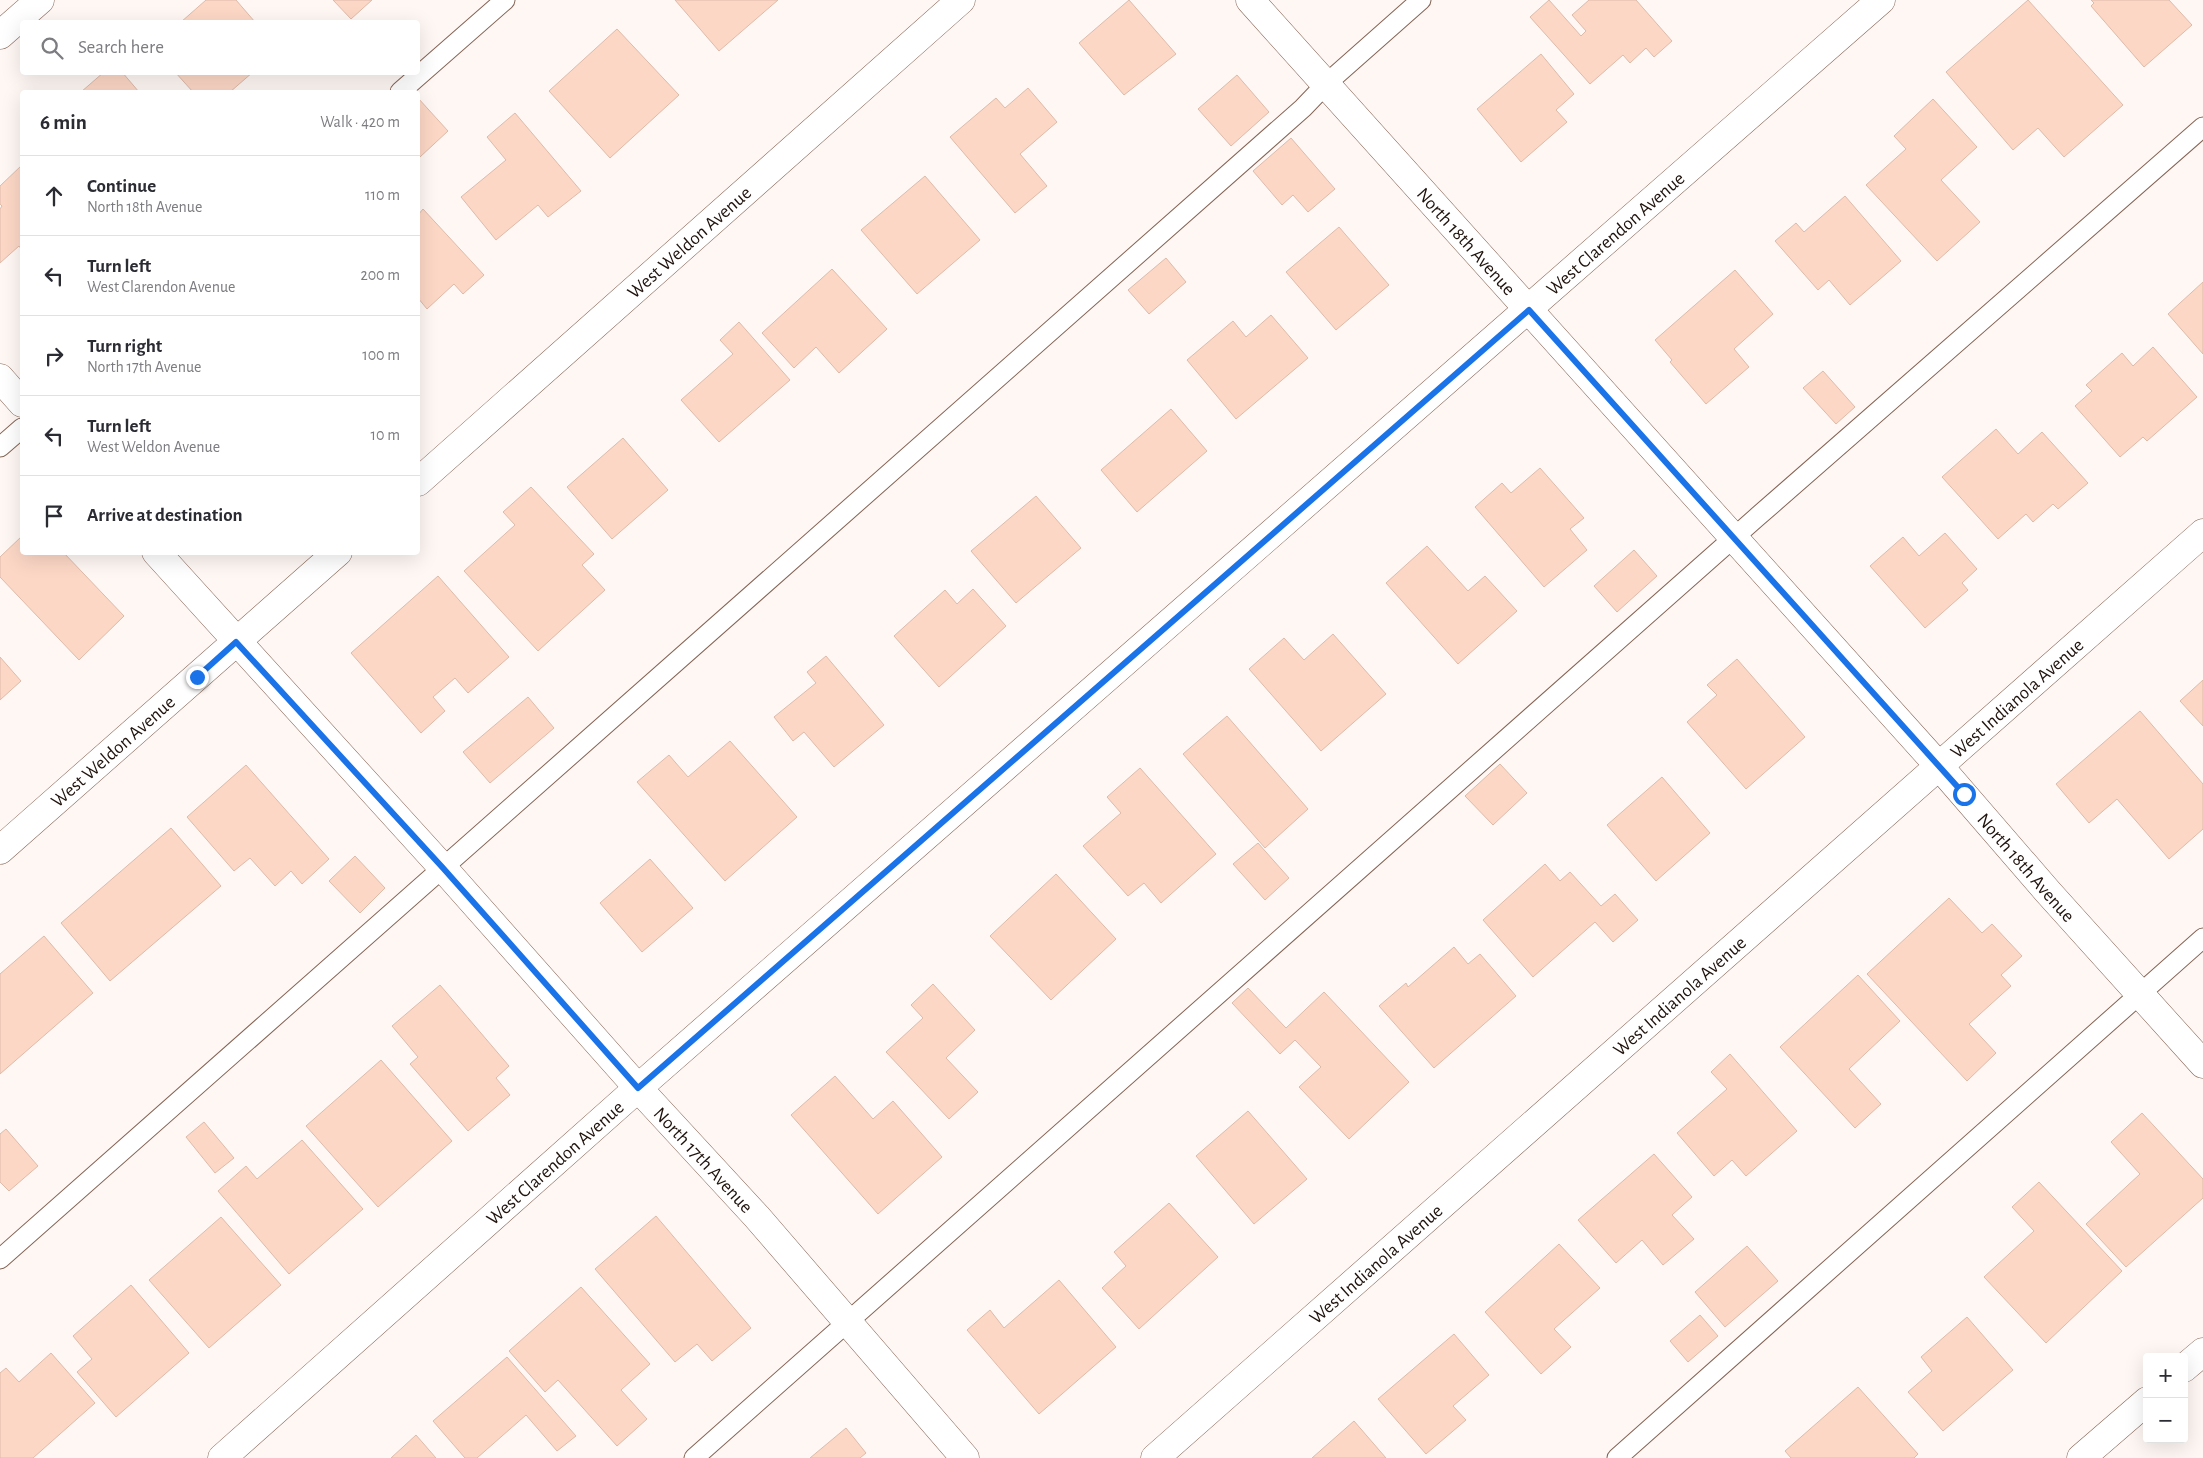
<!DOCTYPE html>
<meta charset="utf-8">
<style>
:root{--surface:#fff;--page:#f7f7f7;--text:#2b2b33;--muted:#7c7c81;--line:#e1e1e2}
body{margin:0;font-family:"Alegreya Sans",sans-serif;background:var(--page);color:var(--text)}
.controls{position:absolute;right:15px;bottom:15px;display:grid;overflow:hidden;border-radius:5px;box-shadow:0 5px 20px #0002}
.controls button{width:45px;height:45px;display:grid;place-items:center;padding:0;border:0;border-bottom:1px solid var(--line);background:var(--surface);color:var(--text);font:25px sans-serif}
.stop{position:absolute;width:15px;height:15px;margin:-11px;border:4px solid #1a73e8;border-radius:50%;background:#fff}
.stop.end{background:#1a73e8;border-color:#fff;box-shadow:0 1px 5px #0008}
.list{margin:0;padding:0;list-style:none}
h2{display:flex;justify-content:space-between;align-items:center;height:65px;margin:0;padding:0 20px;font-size:21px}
h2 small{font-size:16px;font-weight:400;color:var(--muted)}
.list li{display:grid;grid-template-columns:32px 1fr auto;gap:15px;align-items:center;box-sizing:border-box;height:80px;padding:0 20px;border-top:1px solid var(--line)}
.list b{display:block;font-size:19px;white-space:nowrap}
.list p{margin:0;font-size:16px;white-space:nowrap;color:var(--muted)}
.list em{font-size:16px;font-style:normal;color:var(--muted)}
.icon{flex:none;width:28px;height:28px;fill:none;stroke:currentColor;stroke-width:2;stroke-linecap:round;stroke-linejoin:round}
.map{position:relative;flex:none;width:2203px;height:1458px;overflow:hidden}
.search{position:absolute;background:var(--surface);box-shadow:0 5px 20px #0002;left:20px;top:20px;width:400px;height:55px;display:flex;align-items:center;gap:12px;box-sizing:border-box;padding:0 18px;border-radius:5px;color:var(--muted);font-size:19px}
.panel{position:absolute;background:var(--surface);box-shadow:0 5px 20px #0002;left:20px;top:90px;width:400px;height:465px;border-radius:5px}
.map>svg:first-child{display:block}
.building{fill:#fcd7c6;stroke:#debaa9}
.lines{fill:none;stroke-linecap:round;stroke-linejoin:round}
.service-casing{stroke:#856455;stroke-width:21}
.minor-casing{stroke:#856455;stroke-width:29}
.service{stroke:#fff;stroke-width:19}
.minor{stroke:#fff;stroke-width:28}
.route{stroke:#1a73e8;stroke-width:6}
.labels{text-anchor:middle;stroke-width:4.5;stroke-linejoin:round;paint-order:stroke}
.street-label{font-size:19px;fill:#1f120c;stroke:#fff}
</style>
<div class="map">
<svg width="2203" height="1458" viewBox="0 0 2203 1458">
<rect width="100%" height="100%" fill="#fff7f4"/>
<!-- building -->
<path class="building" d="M 206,0 L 236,0 L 255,22 L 181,22 Z
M 333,0 L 372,0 L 351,19 Z
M 675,0 L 778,0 L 719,51 Z
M 1129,0 L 1176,54 L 1124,95 L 1079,43 Z
M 1549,0 L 1581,36 L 1586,31 L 1572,15 L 1589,0 L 1636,0 L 1672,41 L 1654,57 L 1646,48 L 1630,63 L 1623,55 L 1590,84 L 1530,17 Z
M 2028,0 L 2123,105 L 2064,157 L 2038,128 L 2013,150 L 1946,72 Z
M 2091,0 L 2169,0 L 2192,25 L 2144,67 L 2091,6 L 2094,3 Z
M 617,29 L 679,95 L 610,158 L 549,91 Z
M 1541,54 L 1574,94 L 1556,110 L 1567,122 L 1521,162 L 1477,109 Z
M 104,72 L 122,72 L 139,92 L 81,92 Z
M 175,72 L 253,72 L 230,92 L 193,92 Z
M 1237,75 L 1269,112 L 1231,146 L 1198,109 Z
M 1028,88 L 1057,122 L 1020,154 L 1047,186 L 1015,213 L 950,137 L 996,98 L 1005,108 Z
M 418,98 L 448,131 L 420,157 L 418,154 Z
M 1933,99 L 1977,147 L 1941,180 L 1980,222 L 1937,261 L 1866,185 L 1906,149 L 1894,136 Z
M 515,113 L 581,191 L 548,217 L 538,205 L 496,240 L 461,197 L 506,160 L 487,137 Z
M 1291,138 L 1335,189 L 1308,212 L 1293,195 L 1282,205 L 1253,171 Z
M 22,165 L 22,250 L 19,246 L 0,263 L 0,209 L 2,206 L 0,204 L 0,186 Z
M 925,176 L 980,240 L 917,294 L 861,230 Z
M 1845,196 L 1901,261 L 1850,305 L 1829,280 L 1818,290 L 1775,241 L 1796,223 L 1804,232 Z
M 423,209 L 484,275 L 463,294 L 454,284 L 427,309 L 418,298 L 418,215 Z
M 1339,227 L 1389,285 L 1336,330 L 1286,272 Z
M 1166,258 L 1186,282 L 1149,314 L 1128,290 Z
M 832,269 L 887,329 L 839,373 L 816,347 L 794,368 L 762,333 Z
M 1735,270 L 1773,314 L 1734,349 L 1749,367 L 1706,404 L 1670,362 L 1672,360 L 1655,340 Z
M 2203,282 L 2203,354 L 2168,314 Z
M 1271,315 L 1308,358 L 1236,419 L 1187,360 L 1233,321 L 1246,337 Z
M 739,322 L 790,380 L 719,442 L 681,400 L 733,354 L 720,340 Z
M 2153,347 L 2197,397 L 2147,441 L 2143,437 L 2120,457 L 2075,406 L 2092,391 L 2086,385 L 2122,353 L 2133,366 Z
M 1823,371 L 1855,407 L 1836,424 L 1803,388 Z
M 1171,409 L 1207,451 L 1137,512 L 1101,470 Z
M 1996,429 L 2018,454 L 2042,432 L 2088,483 L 2058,509 L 2053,504 L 2033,522 L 2026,514 L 1998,539 L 1942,477 Z
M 623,438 L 668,490 L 612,539 L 567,487 Z
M 1540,468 L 1584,518 L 1570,529 L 1587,550 L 1544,587 L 1475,507 L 1502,483 L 1511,493 Z
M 531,487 L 594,554 L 582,565 L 605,590 L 538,651 L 464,571 L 515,525 L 503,512 Z
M 1036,496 L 1081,548 L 1016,603 L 971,551 Z
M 1945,533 L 1977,569 L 1962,583 L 1968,590 L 1925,628 L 1870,566 L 1903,537 L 1919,556 Z
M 22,536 L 22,552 L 63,552 L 124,616 L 79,660 L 0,577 L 0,557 Z
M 1427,546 L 1468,591 L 1485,576 L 1517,611 L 1458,664 L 1386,583 Z
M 1634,550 L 1657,576 L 1617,612 L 1594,586 Z
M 438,576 L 509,657 L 468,693 L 455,678 L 433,697 L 445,711 L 421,733 L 351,653 Z
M 973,589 L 1006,626 L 939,687 L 894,636 L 945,590 L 957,604 Z
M 1333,634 L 1386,694 L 1321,751 L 1249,669 L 1284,638 L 1304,660 Z
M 826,656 L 884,725 L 834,767 L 804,732 L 793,741 L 774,717 L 816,683 L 807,672 Z
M 0,657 L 21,681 L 0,700 Z
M 1737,659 L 1805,737 L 1746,789 L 1687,722 L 1717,695 L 1707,685 Z
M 2203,680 L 2203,726 L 2180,701 Z
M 528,697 L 554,728 L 490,783 L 463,752 Z
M 2140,711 L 2203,784 L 2203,829 L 2169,859 L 2117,799 L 2089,823 L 2056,784 Z
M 1227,716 L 1308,809 L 1265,848 L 1183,754 Z
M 730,741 L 797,817 L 725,881 L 637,782 L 669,755 L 688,777 Z
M 1500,764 L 1527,793 L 1493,825 L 1465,796 Z
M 246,765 L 329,859 L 302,884 L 291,871 L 275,886 L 250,858 L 234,871 L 187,817 Z
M 1140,768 L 1216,854 L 1161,903 L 1144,883 L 1128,896 L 1083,846 L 1121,813 L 1107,797 Z
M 1662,777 L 1710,833 L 1656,881 L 1607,825 Z
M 171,828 L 221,886 L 110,981 L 61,923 Z
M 1258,843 L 1289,878 L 1265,900 L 1233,864 Z
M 355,856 L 385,888 L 360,913 L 329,881 Z
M 650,859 L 693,908 L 642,952 L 600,903 Z
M 1545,864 L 1560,881 L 1570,872 L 1601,906 L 1615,894 L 1638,920 L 1613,942 L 1595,922 L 1533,977 L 1483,920 Z
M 1056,874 L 1116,939 L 1051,1000 L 990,936 Z
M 1949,898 L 1982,933 L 1992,924 L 2022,956 L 2001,975 L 2011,986 L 1969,1024 L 1996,1053 L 1967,1081 L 1867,974 Z
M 44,936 L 93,993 L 0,1074 L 0,974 Z
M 1454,947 L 1468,964 L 1480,954 L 1516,996 L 1434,1068 L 1379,1006 L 1406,983 L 1408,987 Z
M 1858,975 L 1900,1021 L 1849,1069 L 1881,1104 L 1855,1128 L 1780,1047 Z
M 933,984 L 975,1030 L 946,1058 L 978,1092 L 949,1119 L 886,1052 L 923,1018 L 911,1005 Z
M 440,985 L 509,1066 L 496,1078 L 510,1095 L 468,1131 L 410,1064 L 418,1057 L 392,1026 Z
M 1248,988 L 1286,1028 L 1324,992 L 1409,1082 L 1349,1139 L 1299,1087 L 1321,1067 L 1295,1040 L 1280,1054 L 1232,1003 Z
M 1730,1054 L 1797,1131 L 1746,1176 L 1732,1160 L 1714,1176 L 1677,1133 L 1727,1089 L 1711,1072 Z
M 381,1060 L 452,1141 L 378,1207 L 306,1126 Z
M 835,1076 L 873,1119 L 893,1101 L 942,1157 L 878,1214 L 791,1115 Z
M 1248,1111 L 1307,1179 L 1254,1224 L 1196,1156 Z
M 2142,1113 L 2203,1179 L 2203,1198 L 2126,1267 L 2086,1224 L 2140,1174 L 2111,1142 Z
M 204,1122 L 234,1158 L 215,1173 L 186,1137 Z
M 6,1129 L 38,1166 L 9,1191 L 0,1182 L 0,1134 Z
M 302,1140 L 363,1209 L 289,1274 L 218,1191 L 246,1166 L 257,1179 Z
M 1654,1154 L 1692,1197 L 1672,1215 L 1694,1239 L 1663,1265 L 1642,1240 L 1616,1263 L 1578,1220 Z
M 2039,1182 L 2122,1271 L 2046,1343 L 1984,1277 L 2034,1231 L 2012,1207 Z
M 1169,1203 L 1218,1257 L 1139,1329 L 1102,1288 L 1126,1266 L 1114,1252 Z
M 656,1216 L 751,1328 L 712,1361 L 697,1344 L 675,1362 L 595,1269 Z
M 221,1217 L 281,1285 L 209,1348 L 149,1280 Z
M 1559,1244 L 1600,1288 L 1554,1329 L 1571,1347 L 1541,1374 L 1485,1312 Z
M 1747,1246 L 1778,1281 L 1725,1327 L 1695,1292 Z
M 1059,1280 L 1116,1347 L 1039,1414 L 967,1330 L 990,1310 L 1004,1328 Z
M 131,1285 L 189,1353 L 116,1417 L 77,1372 L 92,1359 L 73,1336 Z
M 581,1287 L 650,1364 L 621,1390 L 647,1419 L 617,1446 L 558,1380 L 545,1392 L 509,1351 Z
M 1700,1315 L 1718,1336 L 1688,1362 L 1670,1341 Z
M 1967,1317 L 2013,1370 L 1943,1431 L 1908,1392 L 1932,1371 L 1921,1357 Z
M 1454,1334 L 1489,1375 L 1453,1406 L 1466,1420 L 1426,1454 L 1378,1399 Z
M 51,1353 L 95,1403 L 33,1458 L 0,1458 L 0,1373 L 6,1368 L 19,1382 Z
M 507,1357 L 576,1436 L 557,1451 L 526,1415 L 477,1458 L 465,1458 L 433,1421 Z
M 1858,1387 L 1918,1454 L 1914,1458 L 1791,1458 L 1785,1451 Z
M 1354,1421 L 1386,1458 L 1312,1458 Z
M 846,1428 L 866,1453 L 860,1458 L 810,1458 Z
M 416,1435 L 436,1458 L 391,1458 Z"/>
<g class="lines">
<defs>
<path id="service" d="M 400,92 L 505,0
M 0,447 L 22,428
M 0,1259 L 1303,108 L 1326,84 L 1421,0
M 694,1458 L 1756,518 L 2203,127
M 1617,1458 L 2203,938"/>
<g id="minor">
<path id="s1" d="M 1250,0 L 1939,766 L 2048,892 L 2203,1064"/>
<path d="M 0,35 L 40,0"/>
<path d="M 0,378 L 22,403"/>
<path id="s2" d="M 418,482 L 961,0"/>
<path id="s3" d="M 156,552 L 443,868 L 638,1088 L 757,1217 L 965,1458"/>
<path id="s4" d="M 0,850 L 338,552"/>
<path d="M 2184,1368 L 2203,1352"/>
<path id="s5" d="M 222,1458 L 638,1088 L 1881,0"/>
<path id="s6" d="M 1155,1458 L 2203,533"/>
<path d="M 2081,1458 L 2147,1401"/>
</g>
</defs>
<!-- service casing -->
<use href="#service" class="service-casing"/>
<!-- minor casing -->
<use href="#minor" class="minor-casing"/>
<!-- service -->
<use href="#service" class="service"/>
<!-- minor -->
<use href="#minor" class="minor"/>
</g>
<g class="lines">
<!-- route -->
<path class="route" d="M 197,677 L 236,642 L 443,868 L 638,1088 L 1529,310 L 1964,794"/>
</g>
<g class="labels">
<!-- street labels -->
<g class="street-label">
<text dy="7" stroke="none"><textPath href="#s5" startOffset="1855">West Clarendon Avenue</textPath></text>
<text dy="7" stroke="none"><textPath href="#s2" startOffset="362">West Weldon Avenue</textPath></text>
<text dy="7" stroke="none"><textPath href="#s1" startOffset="324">North 18th Avenue</textPath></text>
<text dy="7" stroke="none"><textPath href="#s6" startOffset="1149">West Indianola Avenue</textPath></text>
<text dy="7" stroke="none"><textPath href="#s4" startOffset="150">West Weldon Avenue</textPath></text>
<text dy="7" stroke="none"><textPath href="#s1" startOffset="1164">North 18th Avenue</textPath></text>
<text dy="7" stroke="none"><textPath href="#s6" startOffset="699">West Indianola Avenue</textPath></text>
<text dy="7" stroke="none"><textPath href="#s3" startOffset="818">North 17th Avenue</textPath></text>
<text dy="7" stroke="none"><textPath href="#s5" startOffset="445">West Clarendon Avenue</textPath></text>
<text dy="7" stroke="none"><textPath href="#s6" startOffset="294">West Indianola Avenue</textPath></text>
</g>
</g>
</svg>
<div class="controls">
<button>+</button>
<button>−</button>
</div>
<div class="stop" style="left:1964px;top:794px"></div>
<div class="stop end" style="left:197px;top:677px"></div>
<div class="search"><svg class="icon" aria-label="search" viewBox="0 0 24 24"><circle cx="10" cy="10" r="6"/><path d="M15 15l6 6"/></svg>Search here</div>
<section class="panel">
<h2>6 min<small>Walk · 420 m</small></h2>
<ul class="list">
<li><svg class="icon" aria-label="ahead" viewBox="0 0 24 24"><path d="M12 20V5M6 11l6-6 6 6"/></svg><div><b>Continue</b><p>North 18th Avenue</p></div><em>110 m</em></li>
<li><svg class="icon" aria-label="left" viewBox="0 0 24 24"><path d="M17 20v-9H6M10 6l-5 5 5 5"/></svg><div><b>Turn left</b><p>West Clarendon Avenue</p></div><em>200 m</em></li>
<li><svg class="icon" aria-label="right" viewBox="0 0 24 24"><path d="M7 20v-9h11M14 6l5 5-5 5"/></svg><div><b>Turn right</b><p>North 17th Avenue</p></div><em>100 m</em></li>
<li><svg class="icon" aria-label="left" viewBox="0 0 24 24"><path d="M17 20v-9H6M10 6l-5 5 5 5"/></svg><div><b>Turn left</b><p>West Weldon Avenue</p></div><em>10 m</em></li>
<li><svg class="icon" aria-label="arrive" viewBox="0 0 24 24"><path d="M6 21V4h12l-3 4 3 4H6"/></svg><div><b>Arrive at destination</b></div></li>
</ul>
</section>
</div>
